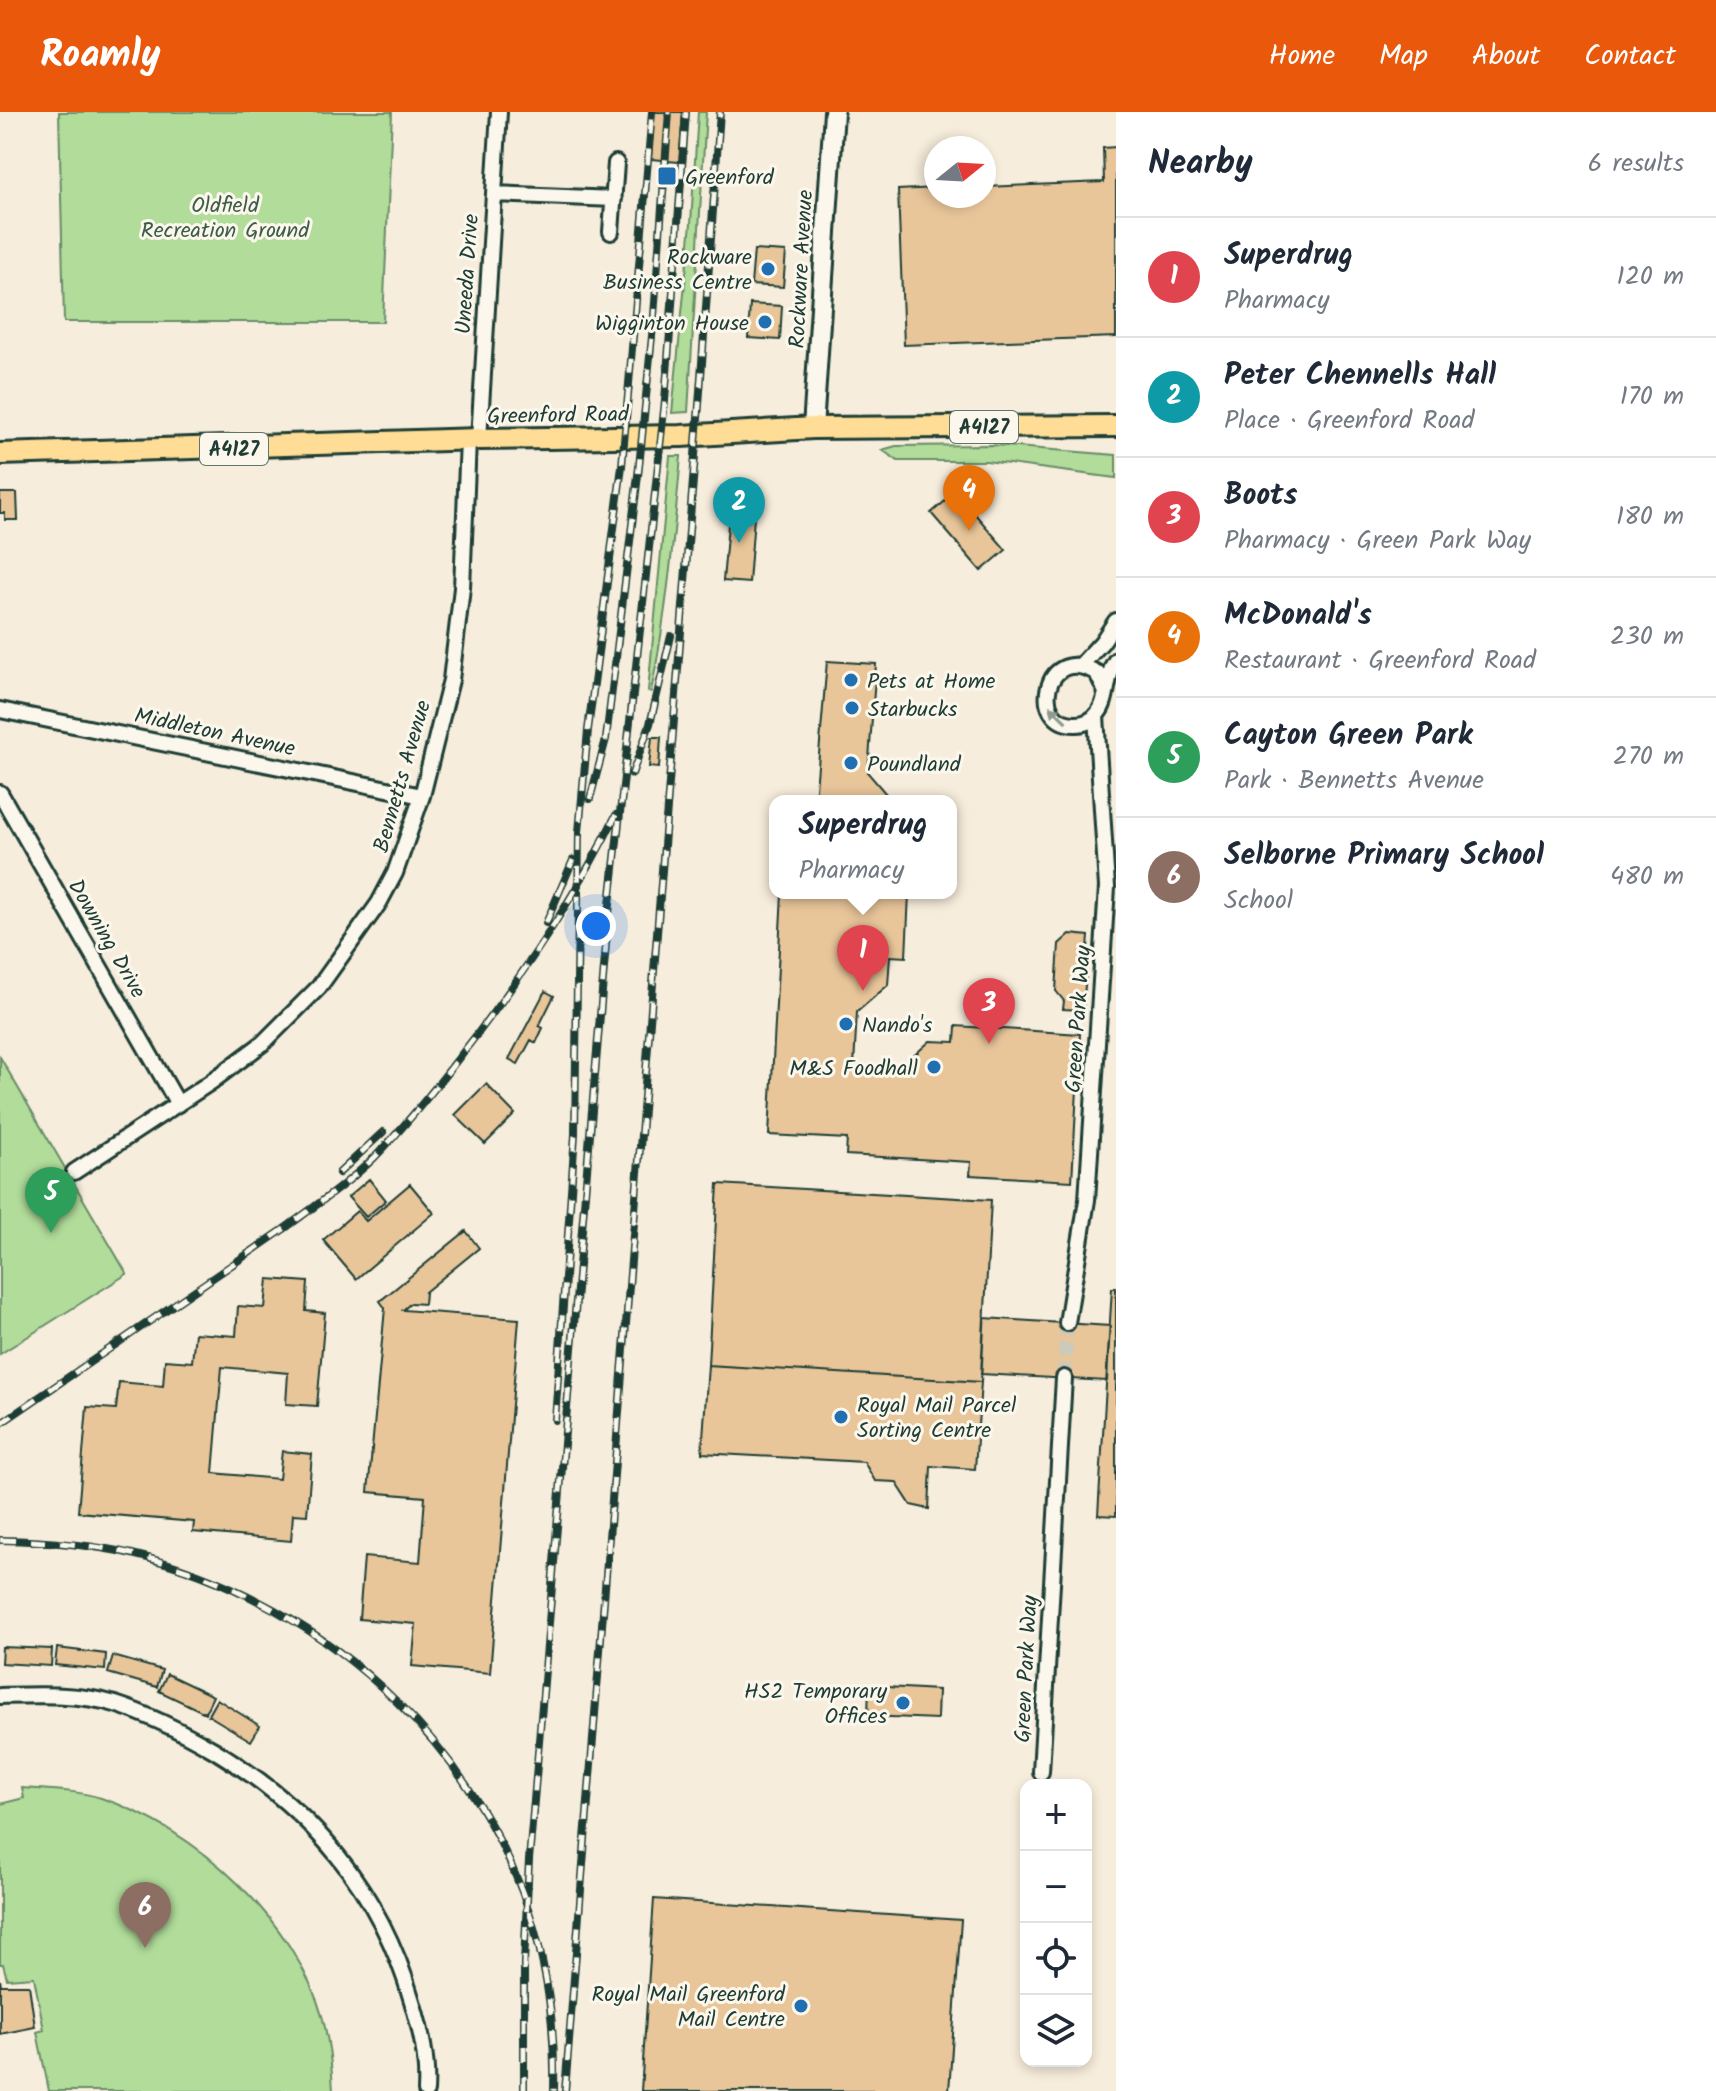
<!DOCTYPE html>
<meta charset="utf-8">
<style>
:root{--surface:#fff;--page:#f6f6f7;--text:#1f2937;--muted:#747a83;--line:#e0e1e3;--accent:#ea580c}
body{margin:0;font-family:Kalam,sans-serif;background:var(--page);color:var(--text)}
.controls{position:absolute;right:24px;bottom:24px;display:grid;overflow:hidden;border-radius:16px;box-shadow:0 4px 12px #0003}
.controls button{width:72px;height:72px;display:grid;place-items:center;padding:0;border:0;border-bottom:2px solid var(--line);background:var(--surface);color:var(--text);font:40px sans-serif}
.compass{position:absolute;left:924px;top:24px;width:72px;height:72px;border-radius:50%;background:var(--surface);box-shadow:0 4px 12px #0003;rotate:72deg}
.you{position:absolute;left:596px;top:814px;width:28px;height:28px;margin:-20px;border:6px solid #fff;border-radius:50%;background:#1a73e8;box-shadow:0 0 0 12px #1a73e833}
.badge{display:grid;place-items:center;width:52px;height:52px;border-radius:50%;background:var(--accent);color:#fff;font-size:26px;font-weight:700}
.pin{position:absolute;translate:-50% -66px;filter:drop-shadow(0 2px 4px #0008)}
.pin::after{content:'';position:absolute;top:42px;width:28px;height:24px;background:inherit;clip-path:polygon(0 0,100% 0,50% 100%)}
.popup{position:absolute;left:769px;top:683px;width:188px;height:104px;box-sizing:border-box;display:grid;place-content:center;border-radius:16px;background:var(--surface);filter:drop-shadow(0 2px 6px #0005);font-size:26px;white-space:nowrap;color:var(--muted)}
.popup b{font-size:30px;color:var(--text)}
.popup::after{content:'';position:absolute;left:50%;top:100%;margin-left:-16px;border:16px solid transparent;border-top-color:var(--surface)}
.list{margin:0;padding:0;list-style:none}
h2{display:flex;justify-content:space-between;align-items:center;height:104px;margin:0;padding:0 32px;font-size:34px}
h2 small{font-size:26px;font-weight:400;color:var(--muted)}
.list li{display:grid;grid-template-columns:52px 1fr auto;gap:24px;align-items:center;box-sizing:border-box;height:120px;padding:0 32px;border-top:2px solid var(--line)}
.list b{display:block;font-size:30px;white-space:nowrap}
.list p{margin:0;font-size:26px;white-space:nowrap;color:var(--muted)}
.list em{font-size:26px;font-style:normal;color:var(--muted)}
.icon{flex:none;width:44px;height:44px;fill:none;stroke:currentColor;stroke-width:2;stroke-linecap:round;stroke-linejoin:round}
.map{position:relative;flex:none;width:1116px;height:1979px;overflow:hidden}
header{display:flex;align-items:center;gap:48px;box-sizing:border-box;height:112px;padding:0 40px;background:var(--accent);color:#fff}
header strong{font-size:38px}
nav{display:flex;gap:44px;margin-inline-start:auto;font-size:28px}
main{display:flex}
aside{flex:1;background:var(--surface)}
.map>svg:first-child{display:block}
.green{fill:#b1dc9a;stroke:#688c67;stroke-width:2}
.building{fill:#e9c69a;stroke:#1f3d34;stroke-width:2}
.lines{fill:none;stroke-linecap:round;stroke-linejoin:round}
.street-tunnel{stroke:#cccaba;stroke-width:14;stroke-dasharray:14 7;stroke-linecap:butt}
.street-casing{stroke:#1f3d34;stroke-width:20}
.secondary-casing{stroke:#1f3d34;stroke-width:24}
.primary-casing{stroke:#1f3d34;stroke-width:26}
.street{stroke:#fbf7ec;stroke-width:14}
.secondary{stroke:#fbf7ec;stroke-width:18}
.primary{stroke:#ffdd96;stroke-width:20}
.rail-casing{stroke:#1f3d34;stroke-width:8}
.rail{stroke:#fbf7ec;stroke-width:5;stroke-dasharray:15;stroke-linecap:butt}
.oneway{fill:#8d9a90}
.poi-dot{fill:#1f6fb2;stroke:#fbf7ec;stroke-width:3}
.labels{text-anchor:middle;stroke-width:6;stroke-linejoin:round;paint-order:stroke}
.shield{fill:#fbf7ec;stroke:#61756b;stroke-width:2}
.shield-label{font-size:20px;font-weight:bold;fill:#1f3d34}
.poi-label{font-size:22px;fill:#1f3d34;stroke:#fbf7ec;text-anchor:start}
.park-label{font-size:22px;fill:#3c5d48;stroke:#fbf7ec}
.street-label{font-size:22px;fill:#1f3d34;stroke:#fbf7ec}
</style>
<header>
<strong>Roamly</strong>
<nav><a>Home</a><a>Map</a><a>About</a><a>Contact</a></nav>
</header>
<main>
<div class="map">
<svg width="1116" height="1979" viewBox="0 0 1116 1979">
<rect width="100%" height="100%" fill="#f7eddc"/>
<filter id="ink" filterUnits="userSpaceOnUse"><feTurbulence type="fractalNoise" baseFrequency=".0125" numOctaves="2"/><feDisplacementMap in="SourceGraphic" scale="16" xChannelSelector="R" yChannelSelector="G"/><feConvolveMatrix kernelMatrix="1 2 1 2 8 2 1 2 1" color-interpolation-filters="sRGB"/></filter>
<g filter="url(#ink)">
<!-- green -->
<path class="green" d="M 59,0 L 392,0 L 383,210 L 64,210 Z
M 698,0 L 706,0 L 688,300 L 672,301 L 691,111 Z
M 993,333 L 1116,343 L 1116,366 L 986,349 L 898,349 L 882,338 L 896,334 Z
M 670,344 L 681,344 C 674,423 667,502 651,580 L 648,579 Z
M 0,945 L 127,1162 L 0,1242 Z
M 22,1676 C 48,1678 76,1678 101,1686 C 197,1717 295,1808 323,1907 C 329,1930 332,1955 333,1979 L 49,1979 L 37,1920 L 44,1918 L 34,1865 L 7,1867 L 3,1852 L 0,1852 L 0,1692 L 24,1686 Z"/>
<!-- building -->
<path class="building" d="M 654,0 L 667,0 L 663,48 L 651,47 Z
M 671,0 L 683,0 L 679,50 L 667,49 Z
M 1116,35 L 1116,225 L 904,233 L 898,78 L 936,76 L 936,84 L 984,84 L 984,75 L 1104,70 L 1103,36 Z
M 754,138 L 786,140 L 783,175 L 751,173 Z
M 750,192 L 782,194 L 780,228 L 748,226 Z
M 956,380 L 1006,438 L 981,459 L 931,401 Z
M 0,381 L 17,381 L 18,408 L 5,408 L 5,401 L 0,401 Z
M 730,390 L 755,392 L 749,471 L 723,469 Z
M 827,549 L 876,552 L 868,661 L 892,689 L 815,689 Z
M 652,625 L 661,625 L 659,656 L 649,655 Z
M 782,781 L 909,781 L 906,845 L 890,844 L 888,873 L 857,900 L 854,954 L 899,957 L 930,929 L 955,930 L 956,914 L 1080,922 L 1072,1069 L 970,1063 L 971,1050 L 846,1043 L 847,1027 L 769,1023 Z
M 1070,822 L 1089,824 L 1083,898 L 1063,897 L 1064,889 L 1056,879 L 1059,832 Z
M 545,879 L 554,884 L 539,914 L 543,916 L 536,931 L 531,928 L 518,952 L 509,947 Z
M 486,972 L 515,1002 L 485,1032 L 455,1003 Z
M 369,1067 L 386,1088 L 366,1105 L 348,1085 Z
M 410,1072 L 434,1101 L 356,1167 L 323,1128 L 357,1099 L 366,1109 Z
M 718,1072 L 991,1088 L 981,1270 L 708,1253 Z
M 466,1119 L 479,1136 L 425,1180 L 424,1192 L 411,1191 L 403,1198 L 519,1207 L 490,1561 L 412,1554 L 416,1512 L 359,1507 L 364,1445 L 420,1450 L 425,1385 L 368,1380 L 385,1196 L 380,1189 Z
M 268,1167 L 308,1170 L 306,1199 L 325,1201 L 317,1294 L 286,1292 L 288,1261 L 222,1255 L 213,1361 L 279,1367 L 282,1339 L 312,1342 L 307,1403 L 293,1402 L 291,1429 L 193,1420 L 194,1410 L 78,1400 L 87,1295 L 116,1297 L 119,1270 L 163,1274 L 165,1248 L 192,1250 L 195,1221 L 236,1224 L 238,1194 L 265,1196 Z
M 1112,1176 L 1116,1176 L 1116,1404 L 1098,1403 Z
M 984,1206 L 1110,1214 L 1107,1269 L 981,1262 Z
M 708,1253 L 981,1270 L 975,1357 L 931,1354 L 929,1397 L 911,1393 L 896,1370 L 875,1369 L 864,1350 L 702,1341 Z
M 2,1535 L 52,1537 L 51,1554 L 1,1551 Z
M 57,1536 L 106,1542 L 105,1558 L 55,1553 Z
M 113,1544 L 162,1558 L 157,1575 L 108,1561 Z
M 167,1562 L 213,1584 L 205,1601 L 159,1579 Z
M 869,1574 L 938,1578 L 937,1607 L 868,1604 Z
M 217,1587 L 260,1614 L 251,1629 L 208,1603 Z
M 654,1787 L 961,1808 L 949,1979 L 641,1979 Z
M 0,1868 L 1,1873 L 29,1873 L 35,1915 L 0,1922 Z"/>
<g class="lines">
<!-- street-tunnel -->
<path class="street-tunnel" d="M 1064,1266 L 1067,1211"/>
<defs>
<path id="street" d="M 494,82 L 614,87
M 611,120 L 616,51
M 479,327 L 499,0
M 1080,554 L 1102,530 L 1116,509
M 1105,578 L 1097,561 C 1045,529 1028,613 1076,612 C 1085,612 1093,608 1098,601 C 1109,588 1105,564 1116,548
M 0,598 L 422,684
M 0,681 L 178,992
M 74,1060 L 211,970 L 263,931 L 319,875 L 379,791 L 395,761 L 422,684 L 451,568 L 462,476 L 468,328
M 1067,1211 L 1087,1088 L 1107,775 L 1096,604
M 0,1584 C 36,1583 80,1581 115,1592 C 150,1603 183,1620 214,1638 C 313,1698 380,1778 412,1889 C 421,1919 428,1948 426,1979
M 1041,1660 L 1064,1266"/>
<path id="secondary" d="M 813,316 L 834,0"/>
<path id="primary" d="M 0,342 L 479,327 L 681,324 L 813,316 L 1116,314"/>
</defs>
<!-- street casing -->
<use href="#street" class="street-casing"/>
<!-- secondary casing -->
<use href="#secondary" class="secondary-casing"/>
<!-- primary casing -->
<use href="#primary" class="primary-casing"/>
<!-- street -->
<use href="#street" class="street"/>
<!-- secondary -->
<use href="#secondary" class="secondary"/>
<!-- primary -->
<use href="#primary" class="primary"/>
<defs>
<path id="rail" d="M 632,662 L 650,612 L 671,524
M 590,687 L 606,627 L 639,355 L 654,204 L 669,0
M 546,811 L 573,748
M 339,1061 L 383,1020
M 555,1308 L 575,1022 L 579,720 L 588,618 L 622,354 L 652,0
M 0,1312 L 284,1117 C 315,1094 347,1072 375,1045 C 406,1013 434,978 461,943 C 520,868 573,789 616,703
M 0,1428 C 45,1429 89,1432 132,1442 C 329,1488 503,1652 543,1853 C 552,1895 555,1936 554,1979
M 524,1979 L 524,1851 L 529,1748 L 607,820 L 665,289 L 686,0
M 565,1979 L 699,293 L 720,0"/>
</defs>
<!-- rail casing -->
<use href="#rail" class="rail-casing"/>
<!-- rail -->
<use href="#rail" class="rail"/>
</g>
<!-- one-way arrows -->
<defs><path id="oneway-solid" d="M-6-.8H1V-3.2L6.5 0L1 3.2V.8H-6Z" transform="scale(2)"/></defs>
<use class="oneway" href="#oneway-solid" transform="translate(1058 602) rotate(-136)"/>
</g>
<!-- markers -->
<g class="poi-dot">
<rect x="657" y="54" width="20" height="20" rx="4"/>
<circle cx="768" cy="157" r="8"/>
<circle cx="765" cy="210" r="8"/>
<circle cx="851" cy="568" r="8"/>
<circle cx="852" cy="596" r="8"/>
<circle cx="851" cy="651" r="8"/>
<circle cx="846" cy="912" r="8"/>
<circle cx="934" cy="955" r="8"/>
<circle cx="841" cy="1305" r="8"/>
<circle cx="903" cy="1591" r="8"/>
<circle cx="801" cy="1894" r="8"/>
</g>
<g class="labels">
<!-- shield labels -->
<g class="shield">
<rect x="950" y="299" width="68" height="32" rx="6"/>
<rect x="200" y="321" width="68" height="32" rx="6"/>
</g>
<g class="shield-label">
<text x="984" y="322">A4127</text>
<text x="234" y="344">A4127</text>
</g>
<!-- poi labels -->
<g class="poi-label">
<text x="685" y="72">Greenford</text>
<text x="752" y="152" text-anchor="end">Rockware<tspan x="752" dy="25">Business Centre</tspan></text>
<text x="749" y="218" text-anchor="end">Wigginton House</text>
<text x="867" y="576">Pets at Home</text>
<text x="868" y="604">Starbucks</text>
<text x="867" y="659">Poundland</text>
<text x="862" y="920">Nando's</text>
<text x="918" y="963" text-anchor="end">M&amp;S Foodhall</text>
<text x="857" y="1300">Royal Mail Parcel<tspan x="857" dy="25">Sorting Centre</tspan></text>
<text x="887" y="1586" text-anchor="end">HS2 Temporary<tspan x="887" dy="25">Offices</tspan></text>
<text x="785" y="1889" text-anchor="end">Royal Mail Greenford<tspan x="785" dy="25">Mail Centre</tspan></text>
</g>
<!-- park labels -->
<g class="park-label">
<text x="225" y="100">Oldfield<tspan x="225" dy="25">Recreation Ground</tspan></text>
</g>
<!-- street labels -->
<g class="street-label">
<text transform="translate(800 157) rotate(-87)" y="8">Rockware Avenue</text>
<text transform="translate(466 162) rotate(-86)" y="8">Uneeda Drive</text>
<text transform="translate(558 302) rotate(-1)" y="8">Greenford Road</text>
<text transform="translate(215 619) rotate(12)" y="8">Middleton Avenue</text>
<text transform="translate(401 664) rotate(-74)" y="8">Bennetts Avenue</text>
<text transform="translate(108 826) rotate(60)" y="8">Downing Drive</text>
<text transform="translate(1077 907) rotate(-86)" y="8">Green Park Way</text>
<text transform="translate(1025 1557) rotate(-87)" y="8">Green Park Way</text>
</g>
</g>
</svg>
<div class="controls">
<button>+</button>
<button>−</button>
<button><svg class="icon" aria-label="locate" viewBox="0 0 24 24"><circle cx="12" cy="12" r="6"/><path d="M12 2v4M12 18v4M2 12h4M18 12h4"/></svg></button>
<button><svg class="icon" aria-label="layers" viewBox="0 0 24 24"><path d="M12 4l9 5-9 5-9-5zM3 14l9 5 9-5"/></svg></button>
</div>
<svg class="compass" viewBox="-18 -18 36 36"><path d="M0-13l5 13h-10z" fill="#e53935"/><path d="M0 13l5-13h-10z" fill="#747a83"/></svg>
<div class="you"></div>
<div class="pin badge" style="left:863px;top:879px;background:#e0444e">1</div>
<div class="popup"><b>Superdrug</b>Pharmacy</div>
<div class="pin badge" style="left:739px;top:431px;background:#0f9aa8">2</div>
<div class="pin badge" style="left:989px;top:932px;background:#e0444e">3</div>
<div class="pin badge" style="left:969px;top:419px;background:#e8710a">4</div>
<div class="pin badge" style="left:51px;top:1121px;background:#2e9e5b">5</div>
<div class="pin badge" style="left:145px;top:1836px;background:#8d6e63">6</div>
</div>
<aside>
<h2>Nearby<small>6 results</small></h2>
<ul class="list">
<li><span class="badge" style="background:#e0444e">1</span><div><b>Superdrug</b><p>Pharmacy</p></div><em>120 m</em></li>
<li><span class="badge" style="background:#0f9aa8">2</span><div><b>Peter Chennells Hall</b><p>Place · Greenford Road</p></div><em>170 m</em></li>
<li><span class="badge" style="background:#e0444e">3</span><div><b>Boots</b><p>Pharmacy · Green Park Way</p></div><em>180 m</em></li>
<li><span class="badge" style="background:#e8710a">4</span><div><b>McDonald's</b><p>Restaurant · Greenford Road</p></div><em>230 m</em></li>
<li><span class="badge" style="background:#2e9e5b">5</span><div><b>Cayton Green Park</b><p>Park · Bennetts Avenue</p></div><em>270 m</em></li>
<li><span class="badge" style="background:#8d6e63">6</span><div><b>Selborne Primary School</b><p>School</p></div><em>480 m</em></li>
</ul>
</aside>
</main>
